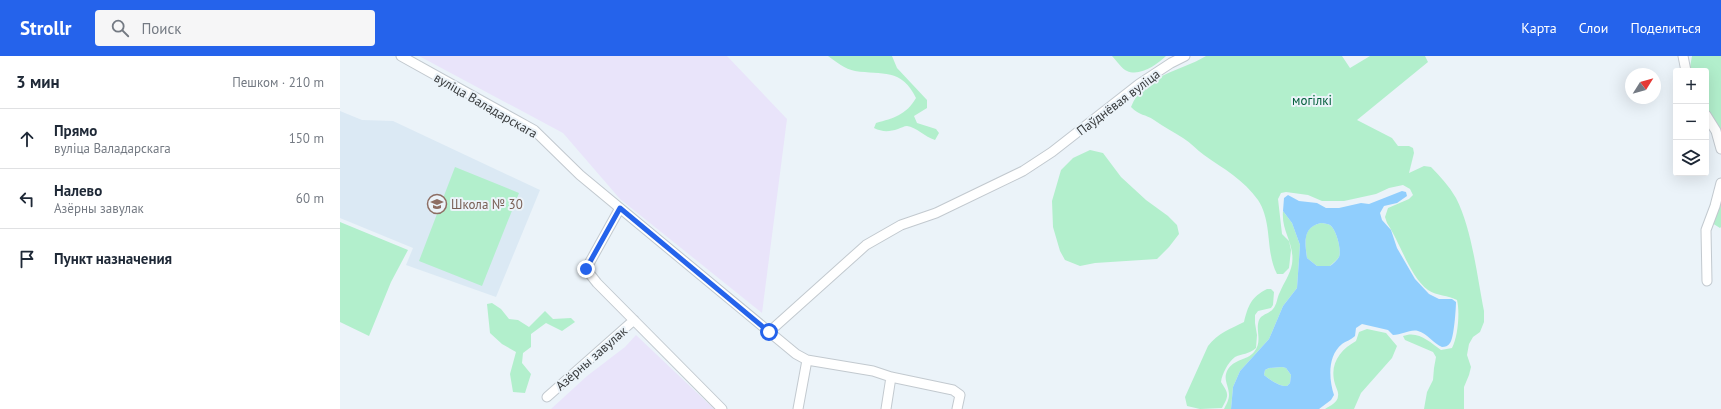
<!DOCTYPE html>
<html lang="ru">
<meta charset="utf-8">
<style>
:root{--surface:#fff;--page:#f6f6f7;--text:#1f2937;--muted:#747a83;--line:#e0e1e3;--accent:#2563eb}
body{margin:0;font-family:"PT Sans",sans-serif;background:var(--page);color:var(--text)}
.controls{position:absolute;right:12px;top:12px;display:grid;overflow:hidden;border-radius:4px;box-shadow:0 4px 16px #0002}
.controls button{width:36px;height:36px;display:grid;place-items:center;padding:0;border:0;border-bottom:1px solid var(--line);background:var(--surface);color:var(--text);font:20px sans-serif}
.compass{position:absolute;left:1285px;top:12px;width:36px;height:36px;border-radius:50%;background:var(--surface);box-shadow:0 4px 16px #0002;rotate:53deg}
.stop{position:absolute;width:12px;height:12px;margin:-9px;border:3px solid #2563eb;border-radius:50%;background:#fff}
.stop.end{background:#2563eb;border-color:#fff;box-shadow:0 1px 4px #0008}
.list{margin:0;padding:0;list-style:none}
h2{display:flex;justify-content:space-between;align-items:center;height:52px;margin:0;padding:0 16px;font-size:17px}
h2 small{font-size:13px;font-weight:400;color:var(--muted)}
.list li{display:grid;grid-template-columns:26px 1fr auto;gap:12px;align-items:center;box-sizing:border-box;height:60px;padding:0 16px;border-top:1px solid var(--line)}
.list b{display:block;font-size:15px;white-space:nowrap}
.list p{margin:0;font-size:13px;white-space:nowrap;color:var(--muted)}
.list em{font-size:13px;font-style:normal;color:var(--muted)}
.icon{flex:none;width:22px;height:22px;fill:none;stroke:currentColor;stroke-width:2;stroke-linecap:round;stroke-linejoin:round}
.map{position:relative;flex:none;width:1381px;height:353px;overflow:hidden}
header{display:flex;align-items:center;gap:24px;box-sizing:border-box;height:56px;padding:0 20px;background:var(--accent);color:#fff}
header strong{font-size:19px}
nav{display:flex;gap:22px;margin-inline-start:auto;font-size:14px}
.search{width:280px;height:36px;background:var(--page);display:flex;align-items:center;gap:10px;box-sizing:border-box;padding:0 14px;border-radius:4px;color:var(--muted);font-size:15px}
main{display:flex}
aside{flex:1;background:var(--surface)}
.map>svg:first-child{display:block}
.industrial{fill:#e9e4fa}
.built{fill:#dbe9f4}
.green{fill:#b2efcc}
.water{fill:#90cefd;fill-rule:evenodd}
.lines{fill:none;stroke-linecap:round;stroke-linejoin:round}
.minor-casing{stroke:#c2c9cf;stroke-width:11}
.minor{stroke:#fff;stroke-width:9}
.route{stroke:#2563eb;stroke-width:5}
.labels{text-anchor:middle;stroke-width:4;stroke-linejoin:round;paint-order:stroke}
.park-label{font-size:13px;fill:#005e3a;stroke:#ebf3f9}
.street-label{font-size:13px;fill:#393c3e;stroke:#ebf3f9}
.education-label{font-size:13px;fill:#785e54;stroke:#ebf3f9;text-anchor:start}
</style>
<header>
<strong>Strollr</strong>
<div class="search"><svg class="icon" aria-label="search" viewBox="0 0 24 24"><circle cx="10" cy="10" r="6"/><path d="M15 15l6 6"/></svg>Поиск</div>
<nav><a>Карта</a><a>Слои</a><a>Поделиться</a></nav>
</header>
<main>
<aside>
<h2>3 мин<small>Пешком · 210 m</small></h2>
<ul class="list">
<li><svg class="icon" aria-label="ahead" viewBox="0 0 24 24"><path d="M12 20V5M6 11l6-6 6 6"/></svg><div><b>Прямо</b><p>вуліца Валадарскага</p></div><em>150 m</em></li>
<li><svg class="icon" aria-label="left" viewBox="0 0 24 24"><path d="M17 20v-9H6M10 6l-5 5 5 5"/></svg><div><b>Налево</b><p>Азёрны завулак</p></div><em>60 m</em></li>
<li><svg class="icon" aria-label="arrive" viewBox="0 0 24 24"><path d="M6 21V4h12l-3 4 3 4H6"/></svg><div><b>Пункт назначения</b></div></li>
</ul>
</aside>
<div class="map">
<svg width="1381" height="353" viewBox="0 0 1381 353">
<rect width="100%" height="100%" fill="#ebf3f9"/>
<!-- industrial -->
<path class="industrial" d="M 79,0 L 387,0 L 447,63 L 422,257 L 280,143 L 223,77 Z
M 296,279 L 374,353 L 211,353 L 247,320 L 285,291 Z"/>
<!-- built -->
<path class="built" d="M 0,55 L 22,64 L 53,65 L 200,134 L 156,241 L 66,209 L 73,192 L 0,162 Z"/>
<!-- green -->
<path class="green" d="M 488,0 L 552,0 L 557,12 L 587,44 L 587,52 L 574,60 L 577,67 L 596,73 L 599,77 L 595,84 C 585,81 576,71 567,70 C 564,70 561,72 558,73 C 549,76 542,76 534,72 L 536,67 C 554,62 566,59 576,42 C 562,12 542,19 515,15 C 505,13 496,6 488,0 Z
M 772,0 L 826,0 C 818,8 800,21 787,15 C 782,13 776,4 772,0 Z
M 866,0 L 1002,0 L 1010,12 L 1030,0 L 1085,0 L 1088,6 L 1017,64 L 1052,82 L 1058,90 L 1069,90 L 1073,92 L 1074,97 L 1069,117 L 1084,110 L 1091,111 C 1100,120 1109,130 1116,142 C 1132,173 1137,220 1144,255 L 1144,266 L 1140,276 L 1133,281 L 1129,288 L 1127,299 L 1131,311 L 1129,319 L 1124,331 L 1124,353 L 1084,353 L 1087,336 L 1093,324 L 1094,312 L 1096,301 L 1093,296 L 1065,284 L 1063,280 C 1078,274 1090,286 1101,294 L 1112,292 C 1118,281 1120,256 1117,244 C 1108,239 1097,240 1088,234 C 1070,221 1060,186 1047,167 L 1045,161 L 1048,152 L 1069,143 L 1073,139 L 1070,133 L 1063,129 L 1049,132 L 1036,138 L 1004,145 L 982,145 L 968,139 L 946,136 L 941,137 L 938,143 L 942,178 L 949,185 L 951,194 L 949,212 L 943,218 L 937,218 C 925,195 933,167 918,144 C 904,124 884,113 864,99 C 857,94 851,87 843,82 C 834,76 824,71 814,64 C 805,58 800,60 791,51 C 804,18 840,16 866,0 Z
M 1352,0 L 1381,0 L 1381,78 L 1377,67 L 1366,52 L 1366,15 L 1351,15 L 1350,11 Z
M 750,94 L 763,97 L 781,121 L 806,144 L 828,160 L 837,169 L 839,178 L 829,191 L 817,203 L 755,207 L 740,210 L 725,204 L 720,195 L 713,171 L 712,145 L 721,114 L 733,102 Z
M 115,111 L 179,137 L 142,230 L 79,205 Z
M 1381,131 L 1381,171 L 1380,172 L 1372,167 Z
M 943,155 L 952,167 L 960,189 L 957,232 L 943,250 L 929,283 L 900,315 L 893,331 L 891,353 L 884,353 C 886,349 889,344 889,339 C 889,330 883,324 887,315 C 894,302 907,305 914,296 C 923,285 915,275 919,264 C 922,258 929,258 933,253 C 937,249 937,241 940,236 C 944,226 950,219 952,208 C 955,187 941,176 943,155 Z
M 0,166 L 68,194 L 51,226 L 29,280 L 0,266 Z
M 981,167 C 984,167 988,168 990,169 C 996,173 1002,194 999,201 C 997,204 993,207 990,210 L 977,210 L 967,202 C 965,186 962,171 981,167 Z
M 927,233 L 931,233 L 934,236 L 933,249 L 931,252 L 918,255 L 915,259 L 915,267 L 917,279 L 916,292 C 908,299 903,297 895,301 C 888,306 882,318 881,326 C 889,338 889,339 882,352 L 860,353 L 847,350 L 845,341 L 868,290 C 878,277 890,273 904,266 C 908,250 911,241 927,233 Z
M 152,247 L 161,253 L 169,263 L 178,264 L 189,271 L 205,255 L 213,263 L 231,262 L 235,266 L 222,275 L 206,267 L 191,278 L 191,291 L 183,297 L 182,307 L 191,318 L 185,337 L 173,336 L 170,318 L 176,296 L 162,288 L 150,277 L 147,248 Z
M 1027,273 L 1046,277 L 1057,290 L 1052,302 L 1021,337 L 1014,353 L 985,353 C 990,350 998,346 998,340 C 999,336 996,332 995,328 C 989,308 1000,294 1016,285 L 1019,276 Z
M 942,311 L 946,312 L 951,319 L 950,327 L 947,330 C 940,331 929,323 924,319 L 925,314 L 929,312 Z"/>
<!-- water -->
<path class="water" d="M 1062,135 L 1066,136 L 1067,140 L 1057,147 L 1044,150 L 1040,157 L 1042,164 L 1051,174 L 1057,192 L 1075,223 L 1089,238 L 1099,243 L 1112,243 L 1116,246 C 1116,252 1114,283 1110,287 C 1108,290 1105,291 1102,291 C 1094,288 1087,277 1078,275 C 1070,273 1062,279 1053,279 L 1048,274 L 1022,268 L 1016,272 L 1015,280 C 1011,284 1006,285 1002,288 C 987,300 989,324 994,339 L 991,344 L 979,353 L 891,353 L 893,331 L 900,315 L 929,283 L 943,250 L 957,232 L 960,189 L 952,167 L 943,155 L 944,142 L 948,139 L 959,145 L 977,147 L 986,152 L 999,152 L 1021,147 L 1029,148 ZM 981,167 C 984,167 988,168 990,169 C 996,173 1002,194 999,201 C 997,204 993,208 990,210 L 977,210 L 967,202 C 965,187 962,171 981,167 ZM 942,311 L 946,312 L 951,319 L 950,327 L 947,330 C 940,331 929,323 924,319 L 925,314 L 929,312 Z"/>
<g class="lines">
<defs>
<path id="minor" d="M 61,0 L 194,74 L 240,119 L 456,298 L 467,304 L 533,315 L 551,321 L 613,334 L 620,339 L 617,353
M 1343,0 L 1346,15
M 1366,59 L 1376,75 L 1381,93
M 280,152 L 246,213 L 257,227 L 382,353
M 1367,225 L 1366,174 L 1375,150 L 1381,127
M 429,276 L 526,189 L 561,169 L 596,157 L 683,115 L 712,96 L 799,28 L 831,7 L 845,0
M 207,341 L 294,264
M 458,353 L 467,304
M 546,353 L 551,321"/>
</defs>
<!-- minor casing -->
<use href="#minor" class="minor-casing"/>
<!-- minor -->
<use href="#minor" class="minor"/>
</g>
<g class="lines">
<!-- route -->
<path class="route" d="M 246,213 L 280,152 L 429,276"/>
</g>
<!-- icons -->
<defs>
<symbol id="school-ring" viewBox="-11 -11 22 22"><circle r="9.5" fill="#ebf3f9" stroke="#8d6e63" stroke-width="1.5"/><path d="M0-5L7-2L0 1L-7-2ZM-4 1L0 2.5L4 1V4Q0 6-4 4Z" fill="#8d6e63"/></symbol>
</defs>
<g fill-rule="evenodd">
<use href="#school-ring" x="86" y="137" width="22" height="22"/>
</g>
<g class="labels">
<!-- park labels -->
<g class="park-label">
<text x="972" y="49">могілкі</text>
</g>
<!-- street labels -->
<g class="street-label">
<text transform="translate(778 46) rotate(-37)" y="5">Паўднёвая вуліца</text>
<text transform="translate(146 49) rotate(30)" y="5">вуліца Валадарскага</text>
<text transform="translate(251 302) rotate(-41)" y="5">Азёрны завулак</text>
</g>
<!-- education labels -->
<g class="education-label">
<text x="111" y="153">Школа № 30</text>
</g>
</g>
</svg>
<div class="controls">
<button>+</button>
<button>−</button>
<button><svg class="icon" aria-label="layers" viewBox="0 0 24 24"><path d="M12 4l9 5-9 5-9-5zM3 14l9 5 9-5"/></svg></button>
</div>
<svg class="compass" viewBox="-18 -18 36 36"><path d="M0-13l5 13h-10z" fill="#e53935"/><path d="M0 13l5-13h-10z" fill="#747a83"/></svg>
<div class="stop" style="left:429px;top:276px"></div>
<div class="stop end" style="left:246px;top:213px"></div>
</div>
</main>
